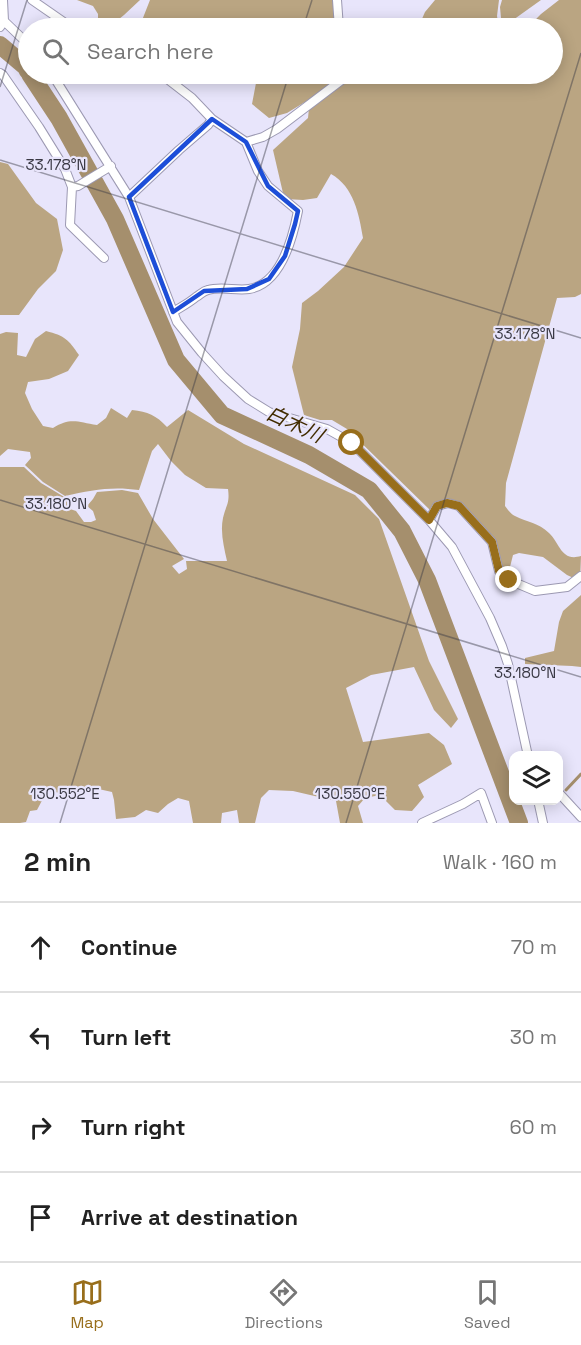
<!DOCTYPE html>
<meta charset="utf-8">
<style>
:root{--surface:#fff;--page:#f2f2f2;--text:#222;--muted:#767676;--line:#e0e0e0;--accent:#986e1b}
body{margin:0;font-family:"Space Grotesk","Noto Sans JP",sans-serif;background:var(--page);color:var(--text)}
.controls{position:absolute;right:18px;bottom:18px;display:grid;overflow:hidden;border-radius:12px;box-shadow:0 3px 15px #0003}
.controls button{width:54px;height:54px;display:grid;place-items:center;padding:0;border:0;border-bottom:2px solid var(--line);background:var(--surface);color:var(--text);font:30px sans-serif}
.stop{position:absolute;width:18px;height:18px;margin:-14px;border:4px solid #986e1b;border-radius:50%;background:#fff}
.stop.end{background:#986e1b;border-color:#fff;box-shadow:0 2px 6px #0008}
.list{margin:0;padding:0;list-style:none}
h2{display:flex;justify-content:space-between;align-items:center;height:78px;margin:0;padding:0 24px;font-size:26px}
h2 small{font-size:20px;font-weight:400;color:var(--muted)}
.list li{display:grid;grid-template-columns:39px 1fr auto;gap:18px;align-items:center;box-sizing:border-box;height:90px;padding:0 24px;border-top:2px solid var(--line)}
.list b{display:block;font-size:22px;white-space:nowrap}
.list em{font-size:20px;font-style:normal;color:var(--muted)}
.icon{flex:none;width:33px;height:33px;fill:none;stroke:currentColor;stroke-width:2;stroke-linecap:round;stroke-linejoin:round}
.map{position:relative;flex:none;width:581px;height:823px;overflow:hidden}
.search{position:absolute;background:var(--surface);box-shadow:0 3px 15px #0003;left:18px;right:18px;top:18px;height:66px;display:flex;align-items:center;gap:15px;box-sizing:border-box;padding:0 21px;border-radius:33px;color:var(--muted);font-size:22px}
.sheet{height:438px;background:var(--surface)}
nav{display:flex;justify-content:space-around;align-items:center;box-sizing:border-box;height:84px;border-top:2px solid var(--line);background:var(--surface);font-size:16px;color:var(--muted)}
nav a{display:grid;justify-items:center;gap:3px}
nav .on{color:var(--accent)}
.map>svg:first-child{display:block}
.forest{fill:#baa582}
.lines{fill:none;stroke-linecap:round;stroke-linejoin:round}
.stream{stroke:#a58f6d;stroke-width:3}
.river{stroke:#a58f6d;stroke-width:18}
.minor-casing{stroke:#9c99b2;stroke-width:10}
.minor{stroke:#fff;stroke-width:8}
.route{stroke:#986e1b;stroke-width:8}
.marked{fill:none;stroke:#1d4ed8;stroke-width:4.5;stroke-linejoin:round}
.ticks{fill:none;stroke:#3a3944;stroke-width:1.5;stroke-opacity:0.45}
.labels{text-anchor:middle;stroke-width:4.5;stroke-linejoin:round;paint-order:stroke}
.water-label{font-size:20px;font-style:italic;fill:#422c00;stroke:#e8e5fb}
.ticks-label{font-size:15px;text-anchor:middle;fill:#3a3944;stroke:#e8e5fb;stroke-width:4.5;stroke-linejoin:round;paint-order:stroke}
</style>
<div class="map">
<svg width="581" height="823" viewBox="0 0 581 823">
<rect width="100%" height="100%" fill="#e8e5fb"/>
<!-- forest -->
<path class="forest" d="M 77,0 L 140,0 L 124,15 L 109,27 L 98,25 L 98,14 L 93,6 Z
M 150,0 L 335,0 L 337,28 L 139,28 Z
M 435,0 L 499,0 L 497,16 L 499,28 L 418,28 L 425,12 Z
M 502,0 L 541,0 L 513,20 L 504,22 L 501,18 L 500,7 Z
M 559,0 L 581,0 L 581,294 L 575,297 L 557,298 L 506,483 L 505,506 C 508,510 511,514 515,516 C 528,523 538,522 549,533 C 560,543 561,562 581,556 L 580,581 L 567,575 L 543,557 L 519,553 L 513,555 L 508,575 L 500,568 L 497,547 L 459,503 L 435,504 L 430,510 L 347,429 L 332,420 L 320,420 L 304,415 L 292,367 L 300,329 L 302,303 L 318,291 L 344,267 L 363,238 C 359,214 354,187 331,174 L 317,198 L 303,200 L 286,199 L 283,193 L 273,150 L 308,118 L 309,108 L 344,74 L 552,74 L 552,28 L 527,28 L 541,14 Z
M 251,74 L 340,74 L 341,78 L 308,102 L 305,102 L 287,113 L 269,118 L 252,104 L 256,83 Z
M 0,162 L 8,164 L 36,203 L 57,219 L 63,250 L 56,271 L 38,289 L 19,315 L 0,315 Z
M 46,331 C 65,336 68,339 79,355 L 68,371 L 49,379 L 28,382 L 25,393 L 32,409 L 43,426 L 53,428 C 70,417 78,422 97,425 L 106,418 L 111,408 L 127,418 L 132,410 C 148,412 156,415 167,427 L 188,410 L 244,444 L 355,495 L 379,519 L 429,661 L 458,719 L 451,728 L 434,710 L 414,667 L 371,675 L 346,688 L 363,742 L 429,733 L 444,745 L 452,764 L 418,785 L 424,797 L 412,811 L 395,810 L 380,795 L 365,798 L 358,806 L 363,823 L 340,823 L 336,801 L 293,791 L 269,790 L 261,798 L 255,823 L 239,823 L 237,810 L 222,813 L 221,823 L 193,823 L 189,801 L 178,798 L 168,804 L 158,813 L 146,810 L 135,817 L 116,819 L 114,800 L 112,792 L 94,788 L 76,795 L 47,791 L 37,810 L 30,811 L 26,822 L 20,823 L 0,823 L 0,467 L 24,467 L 41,483 L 66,498 L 70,509 L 76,511 L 84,522 L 91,522 L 96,520 L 93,511 L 87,506 L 93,499 L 97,492 L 122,490 L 138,493 L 153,519 L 184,559 L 172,566 L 179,574 L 187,569 L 186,561 L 227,561 C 224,547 220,532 223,518 C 226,505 230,504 228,489 L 206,488 L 185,475 L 171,461 L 158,444 L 152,451 L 139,490 C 112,486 91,490 65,496 L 43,482 L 25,465 L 31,458 L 30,452 L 8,449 L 0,456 L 0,334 L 6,332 L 18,333 L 17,355 L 26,357 L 35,339 Z
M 581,595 L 581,667 L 572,666 L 525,664 L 525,658 L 554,651 L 559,622 L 563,611 Z"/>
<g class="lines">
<!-- stream -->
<path class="stream" d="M 566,790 L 581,774"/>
<!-- river -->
<path class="river" d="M 0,45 L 26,67 L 28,71
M 30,74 L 59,118 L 115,219 L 176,360 L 222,415 L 309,455 L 369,490 L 402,531 L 427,580 L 519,823"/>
<defs>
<path id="minor" d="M 32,0 L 71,27 L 77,28
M 337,0 L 339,28
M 4,21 L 28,44
M 0,27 L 4,21 L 3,0
M 0,73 L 3,75 L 39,127 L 65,169 L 72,187 L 70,225 L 104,258
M 52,74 L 129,197 L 177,322 L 202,353 L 223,376 L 248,399 L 269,412 L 327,429 L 352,443 L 429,520 L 452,547 L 490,618 L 502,646 L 508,664 L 528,756
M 161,74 L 192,98 L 212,119 L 246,142 L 258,171 L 268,186 L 298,211 C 293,237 281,284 249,289 C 236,291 221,286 208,290 C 203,291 201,294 196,297 C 189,303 181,307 173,312
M 246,142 L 263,137 L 277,129 L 343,79 L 342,74
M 72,187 L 78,186 L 111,166
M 129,197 L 179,150 L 208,125 L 212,119
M 429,520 L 437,506 L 448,503 L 459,506 L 492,542 L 499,571 L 509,580 L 535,591 L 567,587 L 581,576
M 558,792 L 581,817
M 538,800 L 543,823
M 422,823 L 463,804 L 481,793 L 492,823"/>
</defs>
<!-- minor casing -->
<use href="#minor" class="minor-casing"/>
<!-- minor -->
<use href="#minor" class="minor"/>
</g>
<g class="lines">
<!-- route -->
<path class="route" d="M 352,443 L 429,520 L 437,506 L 447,503 L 459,506 L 492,542 L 499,571 L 509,580"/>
</g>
<!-- marked area -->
<path class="marked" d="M 212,119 L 246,142 L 268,186 L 298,211 L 295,224 L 285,256 L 269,279 L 247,289 L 204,291 L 173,312 L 129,197 Z"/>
<!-- ticks -->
<path class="ticks" d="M 303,28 L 312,0M 0,87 L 27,0M 0,160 L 581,338M 0,500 L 581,677M 60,823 L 289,74M 346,823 L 581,53"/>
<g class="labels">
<!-- water labels -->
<g class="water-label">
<text transform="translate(295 424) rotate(25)" y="7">白木川</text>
</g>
</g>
<g class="ticks-label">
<text x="56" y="170">33.178°N</text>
<text x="525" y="339">33.178°N</text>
<text x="56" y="509">33.180°N</text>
<text x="525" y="678">33.180°N</text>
<text x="65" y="799">130.552°E</text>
<text x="350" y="799">130.550°E</text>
</g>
</svg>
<div class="controls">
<button><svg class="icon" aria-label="layers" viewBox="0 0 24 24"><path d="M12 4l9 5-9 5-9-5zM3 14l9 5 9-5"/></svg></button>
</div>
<div class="stop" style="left:352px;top:443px"></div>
<div class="stop end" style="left:509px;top:580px"></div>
<div class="search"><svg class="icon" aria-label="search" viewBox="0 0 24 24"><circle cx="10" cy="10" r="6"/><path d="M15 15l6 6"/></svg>Search here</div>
</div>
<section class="sheet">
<h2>2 min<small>Walk · 160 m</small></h2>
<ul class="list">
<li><svg class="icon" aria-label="ahead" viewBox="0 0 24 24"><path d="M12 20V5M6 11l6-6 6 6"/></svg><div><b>Continue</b></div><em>70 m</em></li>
<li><svg class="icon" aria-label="left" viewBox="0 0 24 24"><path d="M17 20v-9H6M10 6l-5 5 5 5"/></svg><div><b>Turn left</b></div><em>30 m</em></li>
<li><svg class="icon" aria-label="right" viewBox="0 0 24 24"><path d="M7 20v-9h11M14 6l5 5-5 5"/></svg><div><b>Turn right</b></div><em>60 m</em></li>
<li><svg class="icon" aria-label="arrive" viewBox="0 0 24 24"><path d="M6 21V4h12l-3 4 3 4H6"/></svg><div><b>Arrive at destination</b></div></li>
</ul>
</section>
<nav>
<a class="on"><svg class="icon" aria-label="map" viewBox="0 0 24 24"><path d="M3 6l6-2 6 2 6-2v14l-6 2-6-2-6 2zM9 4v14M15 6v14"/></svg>Map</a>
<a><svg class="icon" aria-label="directions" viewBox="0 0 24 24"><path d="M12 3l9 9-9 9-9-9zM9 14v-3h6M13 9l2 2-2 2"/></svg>Directions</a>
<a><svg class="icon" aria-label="saved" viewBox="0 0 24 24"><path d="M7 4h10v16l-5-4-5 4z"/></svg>Saved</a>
</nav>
